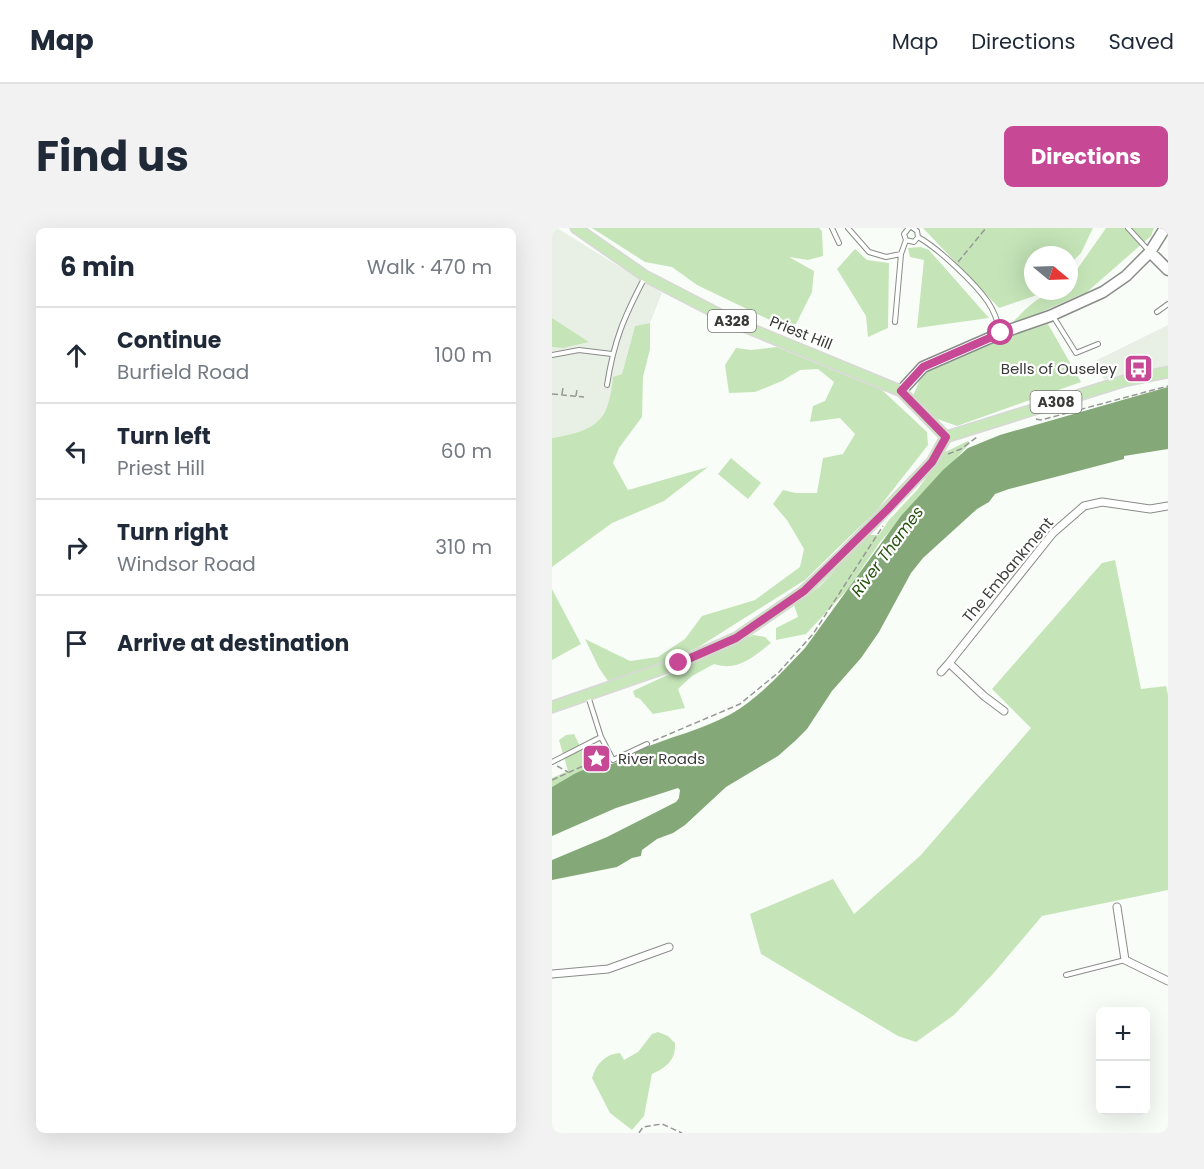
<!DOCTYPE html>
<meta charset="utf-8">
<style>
:root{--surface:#fff;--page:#f2f2f3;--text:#1f2937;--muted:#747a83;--line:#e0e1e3;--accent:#c74895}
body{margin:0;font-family:Poppins,sans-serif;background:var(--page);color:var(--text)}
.controls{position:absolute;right:18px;bottom:18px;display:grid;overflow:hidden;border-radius:9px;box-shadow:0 6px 24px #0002}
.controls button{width:54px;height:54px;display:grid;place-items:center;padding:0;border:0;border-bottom:2px solid var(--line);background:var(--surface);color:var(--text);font:30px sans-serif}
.compass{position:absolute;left:472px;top:18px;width:54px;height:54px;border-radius:50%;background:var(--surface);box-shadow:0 6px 24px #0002;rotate:109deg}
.stop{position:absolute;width:18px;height:18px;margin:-14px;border:4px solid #c74895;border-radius:50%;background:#fff}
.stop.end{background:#c74895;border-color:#fff;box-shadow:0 2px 6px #0008}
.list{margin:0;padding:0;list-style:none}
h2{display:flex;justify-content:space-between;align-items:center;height:78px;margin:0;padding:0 24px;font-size:26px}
h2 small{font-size:20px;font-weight:400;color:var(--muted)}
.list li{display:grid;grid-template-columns:39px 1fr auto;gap:18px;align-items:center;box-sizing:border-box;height:96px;padding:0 24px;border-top:2px solid var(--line)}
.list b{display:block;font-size:22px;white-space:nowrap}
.list p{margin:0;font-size:20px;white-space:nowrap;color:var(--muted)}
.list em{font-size:20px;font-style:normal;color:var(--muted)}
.icon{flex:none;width:33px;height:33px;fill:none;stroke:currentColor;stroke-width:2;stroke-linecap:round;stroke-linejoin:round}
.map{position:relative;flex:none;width:616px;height:905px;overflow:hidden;border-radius:9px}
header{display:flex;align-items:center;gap:36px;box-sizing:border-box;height:84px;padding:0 30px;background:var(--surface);border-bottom:2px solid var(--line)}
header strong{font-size:28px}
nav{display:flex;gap:33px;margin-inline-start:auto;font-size:21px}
.intro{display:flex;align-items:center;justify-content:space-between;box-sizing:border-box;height:144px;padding:0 36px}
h1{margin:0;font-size:42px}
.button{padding:15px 27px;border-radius:9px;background:var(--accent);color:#fff;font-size:21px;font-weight:700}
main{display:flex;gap:36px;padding:0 36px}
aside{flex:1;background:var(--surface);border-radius:9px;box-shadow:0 6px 24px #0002}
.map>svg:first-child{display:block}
.built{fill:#e8f0e5}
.green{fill:#c5e5b8}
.water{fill:#85a878}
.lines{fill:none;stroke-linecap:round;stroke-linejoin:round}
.service-casing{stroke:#898c88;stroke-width:6}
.minor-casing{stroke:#898c88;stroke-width:9}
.secondary-casing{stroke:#898c88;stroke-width:13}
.primary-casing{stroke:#d8d8d7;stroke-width:13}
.path{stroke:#969895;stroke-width:1.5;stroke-dasharray:6 3;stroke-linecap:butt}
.service{stroke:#fff;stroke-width:4}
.minor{stroke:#fff;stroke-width:7}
.secondary{stroke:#fff;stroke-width:10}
.primary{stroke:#c8e7bb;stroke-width:10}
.route{stroke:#c74895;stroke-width:8}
.labels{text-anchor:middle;stroke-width:4.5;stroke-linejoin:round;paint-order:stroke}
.shield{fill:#fff;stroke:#757674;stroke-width:1.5}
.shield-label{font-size:14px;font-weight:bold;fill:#3a3b39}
.street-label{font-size:15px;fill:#3a3b39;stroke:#fff}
.poi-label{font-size:15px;fill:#3a3b39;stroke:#fff;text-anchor:end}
.water-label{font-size:16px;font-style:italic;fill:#26520d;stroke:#fff}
</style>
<header>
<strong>Map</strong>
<nav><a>Map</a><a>Directions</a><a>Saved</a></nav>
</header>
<div class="intro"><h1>Find us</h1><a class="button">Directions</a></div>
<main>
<aside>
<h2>6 min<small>Walk · 470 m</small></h2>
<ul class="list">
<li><svg class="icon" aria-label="ahead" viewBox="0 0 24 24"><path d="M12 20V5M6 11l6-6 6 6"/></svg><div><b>Continue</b><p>Burfield Road</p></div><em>100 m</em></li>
<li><svg class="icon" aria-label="left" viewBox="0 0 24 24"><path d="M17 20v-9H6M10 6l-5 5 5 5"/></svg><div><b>Turn left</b><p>Priest Hill</p></div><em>60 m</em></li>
<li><svg class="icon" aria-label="right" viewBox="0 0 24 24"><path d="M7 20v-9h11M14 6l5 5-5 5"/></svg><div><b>Turn right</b><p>Windsor Road</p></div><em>310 m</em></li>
<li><svg class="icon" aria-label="arrive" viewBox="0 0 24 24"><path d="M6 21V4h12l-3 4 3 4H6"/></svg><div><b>Arrive at destination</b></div></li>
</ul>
</aside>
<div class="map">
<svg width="616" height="905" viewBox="0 0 616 905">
<rect width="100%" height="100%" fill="#f9fdf8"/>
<!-- built -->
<path class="built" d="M 0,0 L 5,0 L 110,65 L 98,95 L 83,98 L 70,146 L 61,150 L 59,172 L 44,197 L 25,206 L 0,210 Z
M 616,97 L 616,140 L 552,152 L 543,133 Z"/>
<!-- green -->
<path class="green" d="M 40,0 L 267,0 L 270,3 L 271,28 L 256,32 L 237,29 L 262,43 L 260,64 L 244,96 L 241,96 L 220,93 L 145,57 L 120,39 L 93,34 Z
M 371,0 L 541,0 L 529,25 L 517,37 L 517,27 L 481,27 L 481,63 L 489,63 L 485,67 L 447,80 Z
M 554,0 L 602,0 L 599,8 L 535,64 L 457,98 C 477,78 488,63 517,63 L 517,53 Z
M 369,19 L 377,22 L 437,90 L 365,100 L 372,32 L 358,29 L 356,20 Z
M 303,21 L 315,32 L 337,35 L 336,100 L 316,109 L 314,88 L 285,41 Z
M 0,90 L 37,114 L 11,120 L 0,119 Z
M 98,95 L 98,121 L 91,149 L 90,189 L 67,220 L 61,235 L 76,262 L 156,239 L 112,273 L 60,295 L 0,339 L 0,210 C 42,203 57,195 61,149 L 70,146 L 83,98 Z
M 496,96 L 529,154 L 405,198 L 380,189 L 361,168 L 370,146 L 443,113 Z
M 225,119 L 330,162 L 375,204 L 376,217 L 325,282 L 253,352 L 145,420 L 58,456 L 47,440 L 33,411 L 78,433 L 106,429 L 133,411 L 150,388 L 203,372 L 248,339 L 252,321 L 235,292 L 221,276 L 231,262 L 244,265 L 265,265 L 271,230 L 291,226 L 303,206 L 288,190 L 258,194 L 261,178 L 273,173 L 282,154 L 266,141 L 248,142 L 230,153 L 203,164 L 177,165 L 173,137 L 184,120 L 199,122 Z
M 416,213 L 418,215 L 328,314 L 296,361 L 254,406 L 224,412 L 224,400 L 246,389 L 242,377 L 268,358 L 317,307 L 327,307 L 337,292 L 365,262 L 393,224 Z
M 179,230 L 209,255 L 196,271 L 166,246 Z
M 563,332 L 589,461 L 614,458 L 616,467 L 616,662 L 490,688 L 440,747 L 402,787 L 364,814 L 346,808 L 209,726 L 198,686 L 281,651 L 302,686 L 368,628 L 479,500 L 440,461 L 550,335 Z
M 0,361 L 29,416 L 0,432 Z
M 201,407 L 213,409 L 219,415 C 201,429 186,444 162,436 L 140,448 L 126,461 L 133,480 L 101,486 L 88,471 L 83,469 L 81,463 Z
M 22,506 L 35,532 L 32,542 L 0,559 L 0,550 L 16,543 L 7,512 L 14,507 Z
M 106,804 L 116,808 L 123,815 C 124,832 115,839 100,846 L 92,888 L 80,902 L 58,885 L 40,850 C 44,836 53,826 68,825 L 72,832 L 86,824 L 100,806 Z"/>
<!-- water -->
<path class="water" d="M 616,159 L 616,221 L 572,228 L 572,231 L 457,261 L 443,266 L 437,274 L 425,281 L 371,330 L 359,345 L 327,404 L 309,430 L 280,463 L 255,501 L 243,513 L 226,528 L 174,559 L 133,597 L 121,605 L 105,611 L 90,622 L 89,628 L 80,630 L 65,639 L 0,652 L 0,632 L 55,609 L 124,574 L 127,570 L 128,562 L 126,560 L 64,580 L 0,608 L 0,559 C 10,554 24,543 35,541 C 52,539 67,534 83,528 L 83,524 L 87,522 C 117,509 150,502 179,486 C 207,470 231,443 253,420 L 349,288 L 391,242 L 416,220 L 448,207 Z"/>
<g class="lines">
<defs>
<path id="service" d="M 280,0 L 287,15
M 296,0 L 317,24 L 334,29 L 349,26 L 354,12
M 357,0 L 352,6 L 354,12 L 362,14 L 366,9
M 361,0 L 365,3 L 366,9 C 386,20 423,55 436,74 C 442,83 446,94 449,105
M 576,0 L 598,24
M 605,84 L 616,76
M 501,88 L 524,125 L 546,116
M 343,94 L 349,26
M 0,127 L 27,122 L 60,126
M 55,157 C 62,112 72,89 93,49
M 36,468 L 49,509 L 61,532 L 95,516
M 0,534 L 49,509
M 514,747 L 573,732"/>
<path id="minor" d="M 389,444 L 397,435
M 452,483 L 432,468 L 397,435 L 501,305 L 532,278 L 550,274 L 598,281 L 616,278
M 565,679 L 573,732 L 616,753
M 0,746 L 56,741 L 117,719"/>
<path id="secondary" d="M 598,24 L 616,42
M 349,163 L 371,139 L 449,105 L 498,88 L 551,64 L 574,48 L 598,24 L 613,0"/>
<path id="primary" d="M 24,0 L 93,48 L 184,95 L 349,163 L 394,209
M 394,209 L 572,153 L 616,144
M 0,479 L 127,435 L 184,410 L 252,363 L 291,326 L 380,234 L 394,209"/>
</defs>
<!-- service casing -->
<use href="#service" class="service-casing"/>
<!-- minor casing -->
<use href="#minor" class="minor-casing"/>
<!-- secondary casing -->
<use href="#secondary" class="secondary-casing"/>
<!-- primary casing -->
<use href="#primary" class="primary-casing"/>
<!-- path -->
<path class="path" d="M 406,34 L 434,0
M 0,166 L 32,169
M 10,166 L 11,160
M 24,168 L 25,161
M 484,191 L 489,192 L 616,158
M 396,226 L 409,221 L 425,209
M 101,513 L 188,476 L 227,444 L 261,406 L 331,298
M 5,538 L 16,544
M 0,552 L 40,534 L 55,535
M 87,905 L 91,899 L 110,896 L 130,905"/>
<!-- service -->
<use href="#service" class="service"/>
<!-- minor -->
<use href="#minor" class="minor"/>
<!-- secondary -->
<use href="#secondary" class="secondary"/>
<!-- primary -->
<use href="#primary" class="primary"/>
</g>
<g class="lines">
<!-- route -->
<path class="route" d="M 127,435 L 184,410 L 252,363 L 335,282 L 380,234 L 394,209 L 349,163 L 371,139 L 449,105"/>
</g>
<!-- icons -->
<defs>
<symbol id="bus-square" viewBox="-11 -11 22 22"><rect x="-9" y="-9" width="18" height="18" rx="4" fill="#c74895" stroke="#fff"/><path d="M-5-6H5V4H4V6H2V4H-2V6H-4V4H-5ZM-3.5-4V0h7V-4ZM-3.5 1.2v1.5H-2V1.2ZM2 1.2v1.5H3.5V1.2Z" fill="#fff"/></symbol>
<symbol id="sight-square" viewBox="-11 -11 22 22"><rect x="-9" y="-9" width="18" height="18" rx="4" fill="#c74895" stroke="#fff"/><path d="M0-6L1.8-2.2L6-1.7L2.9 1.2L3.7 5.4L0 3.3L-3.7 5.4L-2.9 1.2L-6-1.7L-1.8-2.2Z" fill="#fff"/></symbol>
</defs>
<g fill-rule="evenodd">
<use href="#bus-square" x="570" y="124" width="33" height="33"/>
<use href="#sight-square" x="28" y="514" width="33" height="33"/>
</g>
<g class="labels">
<!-- shield labels -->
<g class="shield">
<rect x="156" y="82" width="48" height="22" rx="4.5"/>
<rect x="478.5" y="163" width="51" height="22" rx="4.5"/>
</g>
<g class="shield-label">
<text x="180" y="98">A328</text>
<text x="504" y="179">A308</text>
</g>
<!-- street labels -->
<g class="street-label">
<text transform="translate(249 105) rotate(22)" y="5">Priest Hill</text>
<text transform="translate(456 342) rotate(-50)" y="5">The Embankment</text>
</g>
<!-- poi labels -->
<g class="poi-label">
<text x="565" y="146">Bells of Ouseley</text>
<text x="66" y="536" text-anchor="start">River Roads</text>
</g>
<!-- water labels -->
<g class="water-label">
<text transform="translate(335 323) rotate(-53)" y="6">River Thames</text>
</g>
</g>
</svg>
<div class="controls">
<button>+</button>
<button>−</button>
</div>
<svg class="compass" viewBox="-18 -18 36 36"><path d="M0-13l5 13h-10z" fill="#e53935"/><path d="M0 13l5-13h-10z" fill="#747a83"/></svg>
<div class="stop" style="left:449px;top:105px"></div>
<div class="stop end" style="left:127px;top:435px"></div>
</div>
</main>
